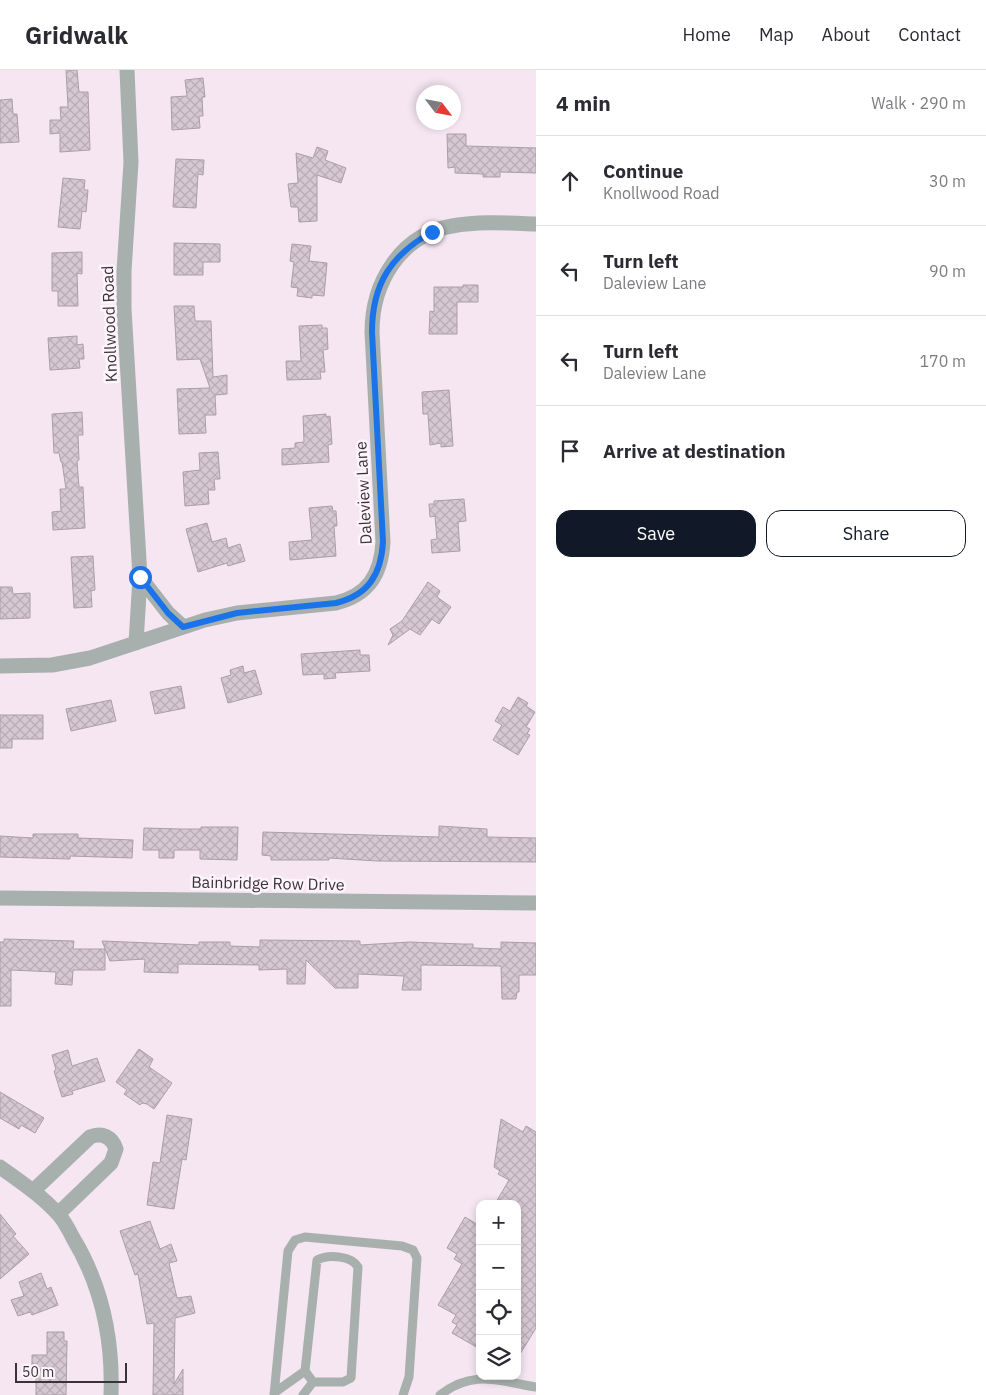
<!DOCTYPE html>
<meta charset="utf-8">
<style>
:root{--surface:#fff;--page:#f2f2f3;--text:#2b2b33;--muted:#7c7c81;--line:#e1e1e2;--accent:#111827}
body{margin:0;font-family:"IBM Plex Sans",sans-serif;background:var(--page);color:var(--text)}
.controls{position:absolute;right:15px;bottom:15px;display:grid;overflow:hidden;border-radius:10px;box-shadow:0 2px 8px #0003}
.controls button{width:45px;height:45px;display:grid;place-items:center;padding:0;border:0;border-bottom:1px solid var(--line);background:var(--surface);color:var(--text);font:25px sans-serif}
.compass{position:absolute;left:416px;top:15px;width:45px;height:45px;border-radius:50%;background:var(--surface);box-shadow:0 2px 8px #0003;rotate:122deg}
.scale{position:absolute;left:15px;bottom:12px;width:112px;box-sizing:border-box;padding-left:5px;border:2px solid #383337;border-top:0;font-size:14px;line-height:18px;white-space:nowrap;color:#383337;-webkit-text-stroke:4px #fef5fc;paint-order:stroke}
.stop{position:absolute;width:15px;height:15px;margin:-11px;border:4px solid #1a73e8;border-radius:50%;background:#fff}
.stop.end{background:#1a73e8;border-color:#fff;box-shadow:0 1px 5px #0008}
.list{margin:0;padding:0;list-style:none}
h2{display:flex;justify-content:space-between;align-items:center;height:65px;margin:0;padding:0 20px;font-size:21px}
h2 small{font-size:16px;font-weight:400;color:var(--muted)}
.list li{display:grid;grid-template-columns:32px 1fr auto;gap:15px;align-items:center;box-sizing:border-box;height:90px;padding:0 20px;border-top:1px solid var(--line)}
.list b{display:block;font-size:19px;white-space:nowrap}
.list p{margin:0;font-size:16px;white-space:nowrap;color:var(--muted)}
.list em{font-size:16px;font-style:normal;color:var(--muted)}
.actions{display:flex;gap:10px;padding:15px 20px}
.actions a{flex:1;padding:11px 0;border:1px solid var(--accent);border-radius:15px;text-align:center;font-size:18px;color:var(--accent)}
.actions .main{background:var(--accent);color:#fff}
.icon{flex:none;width:28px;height:28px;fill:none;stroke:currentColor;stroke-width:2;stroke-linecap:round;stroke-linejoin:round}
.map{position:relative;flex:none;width:536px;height:1325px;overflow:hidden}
header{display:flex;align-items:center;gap:30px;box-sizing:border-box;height:70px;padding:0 25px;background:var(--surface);border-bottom:1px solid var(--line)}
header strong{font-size:24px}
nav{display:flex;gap:28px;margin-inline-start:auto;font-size:18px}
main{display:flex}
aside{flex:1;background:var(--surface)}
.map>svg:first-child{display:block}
.building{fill:url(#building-cross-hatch);stroke:#ac9ea8}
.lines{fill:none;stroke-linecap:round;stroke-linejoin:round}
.service{stroke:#a8b0ae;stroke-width:9}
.minor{stroke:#a8b0ae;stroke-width:15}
.route{stroke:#1a73e8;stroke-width:6}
.labels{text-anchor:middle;stroke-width:5;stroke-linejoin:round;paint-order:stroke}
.street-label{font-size:16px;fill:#383337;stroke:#fef5fc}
</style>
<header>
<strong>Gridwalk</strong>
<nav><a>Home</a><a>Map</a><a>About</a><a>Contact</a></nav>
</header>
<main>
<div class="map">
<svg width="536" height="1325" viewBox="0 0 536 1325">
<defs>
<pattern id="building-cross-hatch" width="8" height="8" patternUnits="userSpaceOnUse" patternTransform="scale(1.25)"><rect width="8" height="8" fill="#d6c8d2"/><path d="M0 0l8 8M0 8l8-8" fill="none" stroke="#b8acb5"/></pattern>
</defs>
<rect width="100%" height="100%" fill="#f5e6f1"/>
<!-- building -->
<path class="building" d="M 66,0 L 77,0 L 79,22 L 88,22 L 90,80 L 60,82 L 60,63 L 50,64 L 50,50 L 61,50 L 60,37 L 68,37 Z
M 203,8 L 205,27 L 202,27 L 203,46 L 199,46 L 200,58 L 172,60 L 171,27 L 187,26 L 185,10 Z
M 12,29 L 13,44 L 17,44 L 19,72 L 0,73 L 0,30 Z
M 447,64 L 466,64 L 466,76 L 536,78 L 536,103 L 500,102 L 500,107 L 483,107 L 483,104 L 455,103 L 455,97 L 448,98 Z
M 317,77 L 328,81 L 325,90 L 346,98 L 341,113 L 317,105 L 317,151 L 299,152 L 298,137 L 291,137 L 288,114 L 298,113 L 296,83 L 313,88 Z
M 176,89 L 204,90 L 203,105 L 198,104 L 196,138 L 173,137 Z
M 63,108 L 85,110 L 84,120 L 88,120 L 86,142 L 82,141 L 80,159 L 58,157 Z
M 174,173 L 220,174 L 220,192 L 203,192 L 203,205 L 174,205 Z
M 292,174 L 311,176 L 309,191 L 327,193 L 324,226 L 312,225 L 312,228 L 297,226 L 298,218 L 291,217 L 294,192 L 290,191 Z
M 82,182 L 82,204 L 77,203 L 78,236 L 58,236 L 58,221 L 52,221 L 52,183 Z
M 463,215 L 478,215 L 478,232 L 457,232 L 457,264 L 429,264 L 430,241 L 434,242 L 434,217 L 463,217 Z
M 174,236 L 194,236 L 195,251 L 211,251 L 213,307 L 227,305 L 227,324 L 215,325 L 216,345 L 205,345 L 206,363 L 179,364 L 177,319 L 210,318 L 200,289 L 177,290 Z
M 322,255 L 322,258 L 327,258 L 328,279 L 323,280 L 325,302 L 320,302 L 321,309 L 287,310 L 286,291 L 301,291 L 299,256 Z
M 77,266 L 77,275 L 83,274 L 84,289 L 79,289 L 80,298 L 50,300 L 48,268 Z
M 449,320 L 453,376 L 441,377 L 441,373 L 430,375 L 428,344 L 423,344 L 422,322 Z
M 82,342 L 83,365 L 78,365 L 79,390 L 77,391 L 79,417 L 83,417 L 85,458 L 53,460 L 52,442 L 61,441 L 60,419 L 66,419 L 62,392 L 61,392 L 59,383 L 54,383 L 52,344 Z
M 326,344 L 326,347 L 330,346 L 332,374 L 328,375 L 329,392 L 282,395 L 282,379 L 295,378 L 295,373 L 304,372 L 303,346 Z
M 218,382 L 220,409 L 214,409 L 215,420 L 208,420 L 209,434 L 185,436 L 183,402 L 200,400 L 199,383 Z
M 464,429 L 466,451 L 458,452 L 460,481 L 432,483 L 431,470 L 437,469 L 435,446 L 430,447 L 429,434 L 434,434 L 434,431 Z
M 332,436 L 333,441 L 336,441 L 337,456 L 334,456 L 336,486 L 290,490 L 289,472 L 312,470 L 309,438 Z
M 207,453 L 212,472 L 226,468 L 228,478 L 240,474 L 245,491 L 228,496 L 227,493 L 198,502 L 186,459 Z
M 93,486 L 95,520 L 91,521 L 92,537 L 74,538 L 71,487 Z
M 428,512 L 440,521 L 437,527 L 451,537 L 439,554 L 432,549 L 420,565 L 410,559 L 388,575 L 393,565 L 390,559 L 402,551 Z
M 0,517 L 12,517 L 13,524 L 30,523 L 30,548 L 0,549 Z
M 360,580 L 360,585 L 369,585 L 370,601 L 335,603 L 336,608 L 324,609 L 324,604 L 303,605 L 301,584 Z
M 243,596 L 244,603 L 255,600 L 262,624 L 228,633 L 221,608 L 231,605 L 230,600 Z
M 181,616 L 185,638 L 155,644 L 150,622 Z
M 518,627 L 528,633 L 526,636 L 535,642 L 526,657 L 530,659 L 527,664 L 530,665 L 518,685 L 493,670 L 502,655 L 495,651 L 503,637 L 510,641 Z
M 111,630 L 116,651 L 71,661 L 66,639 Z
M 0,645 L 43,645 L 43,669 L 12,669 L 12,678 L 0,678 Z
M 439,756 L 487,759 L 487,767 L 536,768 L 536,792 L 377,791 L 329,788 L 329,790 L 271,790 L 271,786 L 262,785 L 263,762 L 439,767 Z
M 201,757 L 238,757 L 237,790 L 200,789 L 200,780 L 174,780 L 174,788 L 159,788 L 159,780 L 143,780 L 144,758 L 181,759 L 201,759 Z
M 33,764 L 78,764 L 78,768 L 133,770 L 132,788 L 70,786 L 70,789 L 0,787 L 0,766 L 33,768 Z
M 4,869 L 74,871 L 73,879 L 105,879 L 105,900 L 73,900 L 72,915 L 55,914 L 56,902 L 11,900 L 11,936 L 0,936 L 0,872 L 4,872 Z
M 260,870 L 360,871 L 360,875 L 410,872 L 462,874 L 473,874 L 473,878 L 501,879 L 501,872 L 536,873 L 536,905 L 519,905 L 519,922 L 517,922 L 516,929 L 502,929 L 501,896 L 421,895 L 421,920 L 402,920 L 404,906 L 358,904 L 358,918 L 335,918 L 306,890 L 305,914 L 287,914 L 287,899 L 259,900 L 259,895 L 178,894 L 178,903 L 144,902 L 145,889 L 110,891 L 102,871 L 199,875 L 199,872 L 230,872 L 230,876 L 260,877 Z
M 139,979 L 153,989 L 149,997 L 172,1013 L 154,1039 L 147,1034 L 142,1033 L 140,1035 L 124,1024 L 127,1020 L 116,1012 Z
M 68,980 L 72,996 L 97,988 L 105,1011 L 72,1021 L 73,1024 L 62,1027 L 54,1001 L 56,1000 L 52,985 Z
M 0,1022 L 44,1048 L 35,1063 L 21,1055 L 19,1059 L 0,1048 Z
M 167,1045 L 192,1049 L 186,1090 L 182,1089 L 174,1139 L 147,1135 L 153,1092 L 160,1093 Z
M 501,1049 L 523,1062 L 526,1056 L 536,1062 L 536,1258 L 517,1289 L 517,1134 L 495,1134 L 509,1110 L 498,1104 L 500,1101 L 494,1097 Z
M 0,1144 L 16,1164 L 13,1166 L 29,1184 L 0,1209 Z
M 465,1147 L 480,1156 L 480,1279 L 452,1263 L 457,1255 L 452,1252 L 456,1245 L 438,1235 L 462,1194 L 454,1189 L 457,1184 L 447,1178 Z
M 150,1151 L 160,1179 L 171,1174 L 177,1191 L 169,1193 L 177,1228 L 191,1226 L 195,1243 L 175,1248 L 174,1314 L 183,1299 L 183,1325 L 153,1325 L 154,1253 L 147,1254 L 138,1204 L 135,1205 L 120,1161 Z
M 41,1203 L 47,1219 L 51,1217 L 58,1235 L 32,1245 L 30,1242 L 18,1246 L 11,1230 L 24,1226 L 19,1212 Z
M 47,1262 L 64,1262 L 64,1271 L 67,1271 L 66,1325 L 36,1325 L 36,1303 L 32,1303 L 32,1285 L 47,1285 Z"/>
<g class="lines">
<!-- service -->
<path class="service" d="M 274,1323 L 305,1301
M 274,1325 L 288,1181 L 295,1170 L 305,1167 L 402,1176 L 413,1180 L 417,1188 L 409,1307 L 403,1325
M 303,1325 L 313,1312 L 343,1312 L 351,1308 L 358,1197 C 352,1186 329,1184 317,1190 L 305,1301 L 313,1312
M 440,1325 C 473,1299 498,1311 536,1317"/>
<!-- minor -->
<path class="minor" d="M 127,0 L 131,92 L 124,201 L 124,239 L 140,507 L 136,573
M 140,507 L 168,543 L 183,557
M 0,596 L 52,595 L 90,588 L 205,550 L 237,543 L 336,533 C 368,525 381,505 383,472 L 372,262 C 372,213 400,165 452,156 C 479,151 509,153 536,154
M 0,828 L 536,833
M 0,1097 C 21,1112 42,1126 59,1145 C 65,1152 69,1160 73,1168 C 102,1216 113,1269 111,1325
M 33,1121 L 90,1067 C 102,1062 112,1067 116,1079 L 111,1093 L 58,1144"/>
</g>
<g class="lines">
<!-- route -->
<path class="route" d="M 140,507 L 168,543 L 183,557 L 237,543 L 336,533 C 368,525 381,505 383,472 L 372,262 C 372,214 391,185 432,162"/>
</g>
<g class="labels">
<!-- street labels -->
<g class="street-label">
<text transform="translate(109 254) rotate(-92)" y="6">Knollwood Road</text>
<text transform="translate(363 423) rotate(-93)" y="6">Daleview Lane</text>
<text transform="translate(268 813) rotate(1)" y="6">Bainbridge Row Drive</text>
</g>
</g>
</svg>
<div class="controls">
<button>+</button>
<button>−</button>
<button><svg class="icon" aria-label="locate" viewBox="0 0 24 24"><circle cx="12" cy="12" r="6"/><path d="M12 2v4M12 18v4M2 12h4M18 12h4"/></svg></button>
<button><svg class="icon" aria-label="layers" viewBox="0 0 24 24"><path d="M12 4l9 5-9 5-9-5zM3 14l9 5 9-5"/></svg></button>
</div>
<svg class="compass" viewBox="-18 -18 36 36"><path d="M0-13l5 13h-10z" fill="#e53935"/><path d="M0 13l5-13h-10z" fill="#7c7c81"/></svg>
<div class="scale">50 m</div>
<div class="stop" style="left:140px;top:507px"></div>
<div class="stop end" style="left:432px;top:162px"></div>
</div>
<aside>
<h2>4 min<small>Walk · 290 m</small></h2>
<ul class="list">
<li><svg class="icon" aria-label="ahead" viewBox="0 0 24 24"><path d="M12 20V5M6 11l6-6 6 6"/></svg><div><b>Continue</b><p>Knollwood Road</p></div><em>30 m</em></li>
<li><svg class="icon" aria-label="left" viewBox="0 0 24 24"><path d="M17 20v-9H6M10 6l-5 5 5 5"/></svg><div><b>Turn left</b><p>Daleview Lane</p></div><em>90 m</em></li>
<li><svg class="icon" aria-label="left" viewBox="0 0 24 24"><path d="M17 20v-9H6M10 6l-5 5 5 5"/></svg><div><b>Turn left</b><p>Daleview Lane</p></div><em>170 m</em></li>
<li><svg class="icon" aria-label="arrive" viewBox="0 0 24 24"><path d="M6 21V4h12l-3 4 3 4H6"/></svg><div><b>Arrive at destination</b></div></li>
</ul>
<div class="actions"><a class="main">Save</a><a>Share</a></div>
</aside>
</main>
